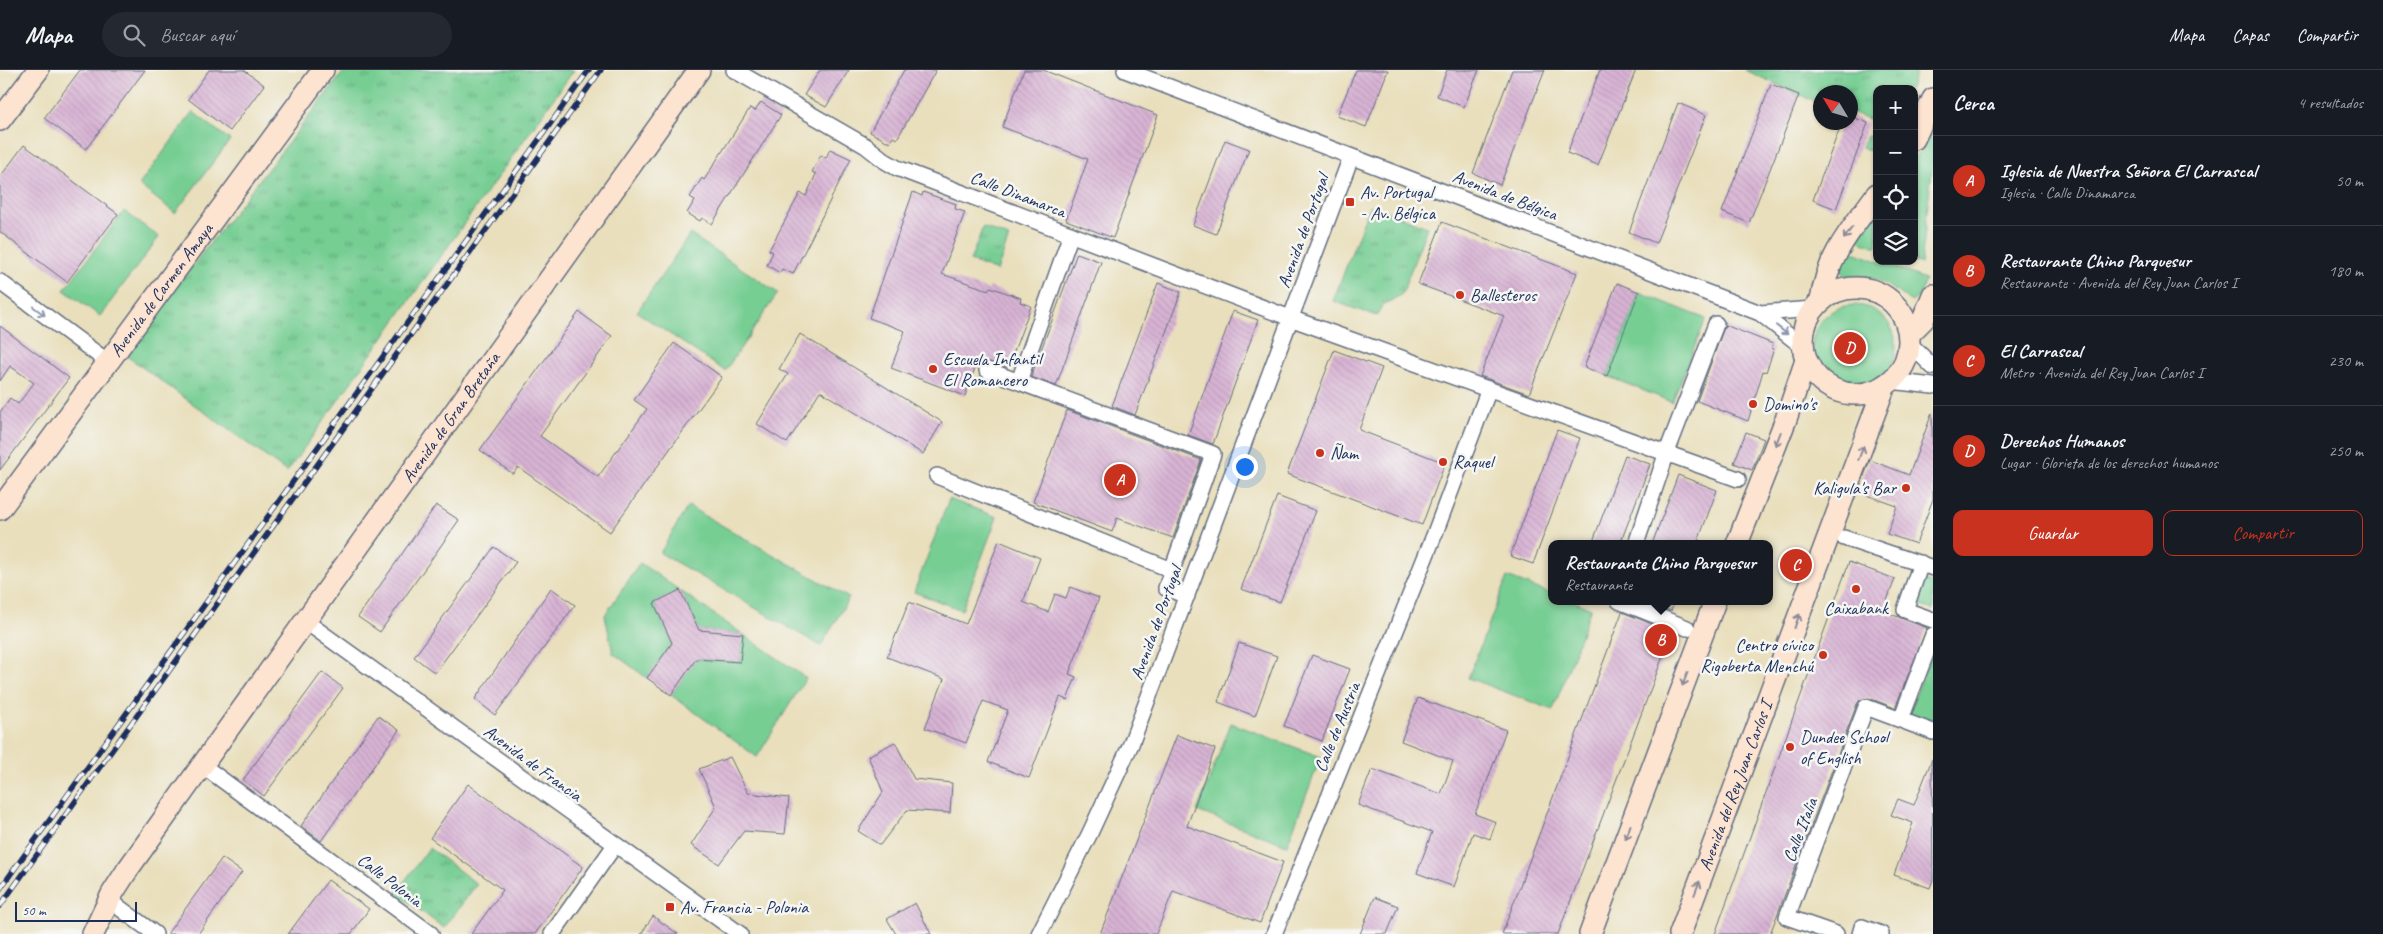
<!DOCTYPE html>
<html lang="es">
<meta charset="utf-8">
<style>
:root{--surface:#171b24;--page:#242831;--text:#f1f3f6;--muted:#9ea1a6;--line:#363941;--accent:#c8321e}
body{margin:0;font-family:Caveat,sans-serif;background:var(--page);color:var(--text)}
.controls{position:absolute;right:15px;top:15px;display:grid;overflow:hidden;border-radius:10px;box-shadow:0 1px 4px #0004}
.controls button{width:45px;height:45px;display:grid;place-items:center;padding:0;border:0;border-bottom:1px solid var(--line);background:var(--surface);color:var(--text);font:25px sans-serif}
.compass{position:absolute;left:1813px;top:15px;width:45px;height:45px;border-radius:50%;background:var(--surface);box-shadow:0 1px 4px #0004;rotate:308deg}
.scale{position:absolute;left:15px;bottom:12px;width:122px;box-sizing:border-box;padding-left:5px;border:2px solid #1b2f5e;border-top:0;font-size:14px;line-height:18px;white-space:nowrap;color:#1b2f5e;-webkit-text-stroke:4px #f6f6f2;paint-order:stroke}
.you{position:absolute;left:1244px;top:396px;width:18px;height:18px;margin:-12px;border:4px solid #fff;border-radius:50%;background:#1a73e8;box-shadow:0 0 0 8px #1a73e833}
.badge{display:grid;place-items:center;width:32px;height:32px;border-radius:50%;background:var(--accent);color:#fff;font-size:16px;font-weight:700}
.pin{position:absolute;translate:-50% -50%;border:2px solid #fff;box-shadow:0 1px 5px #0006}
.popup{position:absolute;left:1548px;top:470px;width:225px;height:65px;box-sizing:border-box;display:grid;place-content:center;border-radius:10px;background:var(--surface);filter:drop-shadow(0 1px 4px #0005);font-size:16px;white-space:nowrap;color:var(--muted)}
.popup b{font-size:19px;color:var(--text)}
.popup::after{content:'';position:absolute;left:50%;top:100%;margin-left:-10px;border:10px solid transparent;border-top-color:var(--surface)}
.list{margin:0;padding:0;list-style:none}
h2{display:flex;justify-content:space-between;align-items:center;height:65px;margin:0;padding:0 20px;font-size:21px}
h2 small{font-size:16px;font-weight:400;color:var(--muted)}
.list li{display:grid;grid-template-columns:32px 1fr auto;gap:15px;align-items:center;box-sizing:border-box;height:90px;padding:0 20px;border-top:1px solid var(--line)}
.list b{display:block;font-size:19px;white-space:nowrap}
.list p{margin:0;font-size:16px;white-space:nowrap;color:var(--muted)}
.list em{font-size:16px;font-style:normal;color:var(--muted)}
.actions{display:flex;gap:10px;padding:15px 20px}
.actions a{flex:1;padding:11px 0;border:1px solid var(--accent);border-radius:10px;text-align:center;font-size:18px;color:var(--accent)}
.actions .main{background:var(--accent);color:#fff}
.icon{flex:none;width:28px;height:28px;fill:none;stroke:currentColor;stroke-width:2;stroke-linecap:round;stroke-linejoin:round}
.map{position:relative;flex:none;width:1933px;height:864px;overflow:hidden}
header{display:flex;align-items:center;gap:30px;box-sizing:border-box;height:70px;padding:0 25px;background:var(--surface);border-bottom:1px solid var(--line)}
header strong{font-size:24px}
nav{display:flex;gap:28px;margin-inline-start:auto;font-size:18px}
.search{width:350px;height:45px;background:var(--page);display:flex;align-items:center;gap:12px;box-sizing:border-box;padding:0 18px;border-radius:28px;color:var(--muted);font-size:19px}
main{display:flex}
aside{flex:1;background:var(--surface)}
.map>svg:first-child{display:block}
.park{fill:url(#park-tufts);stroke:#487e78}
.garden{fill:#76ce93;stroke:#487e78}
.building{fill:url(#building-back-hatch)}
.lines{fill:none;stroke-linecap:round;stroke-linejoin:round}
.street-casing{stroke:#636d7f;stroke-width:18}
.secondary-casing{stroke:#636d7f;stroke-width:24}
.street{stroke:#fff;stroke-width:15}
.secondary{stroke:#fde4d1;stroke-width:21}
.rail-casing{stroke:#1b2f5e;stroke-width:5.5}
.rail{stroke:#f6f6f2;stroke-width:4;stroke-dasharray:11;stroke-linecap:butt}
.oneway{stroke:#8c8a98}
.oneway2{stroke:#8d97ae}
.poi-dot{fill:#c8321e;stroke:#f6f6f2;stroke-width:2}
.labels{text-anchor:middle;stroke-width:5;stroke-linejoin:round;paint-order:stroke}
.poi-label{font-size:18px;fill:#1b2f5e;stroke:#f6f6f2;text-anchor:start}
.street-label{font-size:18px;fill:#1b2f5e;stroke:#f6f6f2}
</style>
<header>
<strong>Mapa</strong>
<div class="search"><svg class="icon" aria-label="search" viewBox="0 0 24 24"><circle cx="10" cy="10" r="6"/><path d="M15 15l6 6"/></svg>Buscar aquí</div>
<nav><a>Mapa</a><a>Capas</a><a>Compartir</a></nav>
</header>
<main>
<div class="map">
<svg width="1933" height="864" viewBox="0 0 1933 864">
<defs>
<pattern id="park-tufts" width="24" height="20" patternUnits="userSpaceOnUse" patternTransform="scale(1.25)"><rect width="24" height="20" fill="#76ce93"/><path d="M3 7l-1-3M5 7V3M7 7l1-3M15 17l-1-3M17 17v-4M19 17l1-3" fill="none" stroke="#60a87b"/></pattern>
<pattern id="building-back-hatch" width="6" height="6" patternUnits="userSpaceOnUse" patternTransform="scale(1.25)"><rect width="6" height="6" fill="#d8b3d4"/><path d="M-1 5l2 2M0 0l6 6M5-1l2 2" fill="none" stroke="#b99ab8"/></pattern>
</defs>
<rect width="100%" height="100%" fill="#f6f6f2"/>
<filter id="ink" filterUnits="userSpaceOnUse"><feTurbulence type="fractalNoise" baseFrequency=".02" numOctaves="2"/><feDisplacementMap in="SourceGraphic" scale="10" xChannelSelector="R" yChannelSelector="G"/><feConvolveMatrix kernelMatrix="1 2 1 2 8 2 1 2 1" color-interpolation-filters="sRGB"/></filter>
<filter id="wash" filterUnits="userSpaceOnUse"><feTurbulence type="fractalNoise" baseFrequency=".0096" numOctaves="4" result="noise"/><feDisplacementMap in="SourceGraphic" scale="20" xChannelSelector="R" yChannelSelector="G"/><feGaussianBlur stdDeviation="1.12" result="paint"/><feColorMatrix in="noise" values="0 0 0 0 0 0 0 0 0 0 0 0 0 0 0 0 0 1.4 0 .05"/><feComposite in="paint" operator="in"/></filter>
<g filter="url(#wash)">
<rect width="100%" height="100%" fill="#e9dfbc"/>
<!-- park -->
<path class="park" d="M 345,0 L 574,0 L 287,402 L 124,284 Z
M 1745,0 L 1917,0 L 1910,19 L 1877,19 L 1877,52 L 1851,42 L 1850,22 L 1820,22 L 1820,34 Z
M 1370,135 L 1427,157 L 1402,224 L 1382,236 L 1376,246 L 1333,231 Z
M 983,157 L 1009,167 L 997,201 L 970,191 Z
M 429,778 L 477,814 L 444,858 L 396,823 Z"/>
<!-- garden -->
<path class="garden" d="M 193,42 L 230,70 L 175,143 L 139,115 Z
M 1931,56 L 1933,91 L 1921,194 L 1914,191 L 1914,89 L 1924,75 Z
M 1867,66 L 1877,70 L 1877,84 L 1862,77 Z
M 124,141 L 159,167 L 100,246 L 64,220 Z
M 1877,142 L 1877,177 L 1857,170 Z
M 690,164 L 778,223 L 725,301 L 637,242 Z
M 1846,179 L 1925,209 L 1920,225 L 1912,232 C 1886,216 1878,203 1845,206 L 1839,197 Z
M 1639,222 L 1706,249 L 1672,332 L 1607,306 Z
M1812 277a42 42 0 1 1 84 0a42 42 0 1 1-84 0Z
M 949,429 L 997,447 L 962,540 L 914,522 Z
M 688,436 L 849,528 L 821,576 L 660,483 Z
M 640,493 L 806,608 L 757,687 L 671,625 L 696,589 L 740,592 L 742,564 L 699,560 L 680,521 L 654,533 L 672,573 L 647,608 L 613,583 L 605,545 Z
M 1507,507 L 1552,524 L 1552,531 L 1572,531 L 1591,538 L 1553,640 L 1468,608 Z
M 1925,511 L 1933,514 L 1933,540 L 1916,534 Z
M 1933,579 L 1933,654 L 1908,645 Z
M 1231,653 L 1321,687 L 1287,775 L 1197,741 Z"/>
<g id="blocks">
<!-- building -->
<path class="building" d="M 80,0 L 145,0 L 86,79 L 44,48 Z
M 209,0 L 244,0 L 264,15 L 230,61 L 188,29 Z
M 820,0 L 849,0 L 826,37 L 804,25 Z
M 904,0 L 936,0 L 897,69 L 893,67 L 890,73 L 870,62 Z
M 1024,0 L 1043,0 L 1158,45 L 1113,168 L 1066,150 L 1088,89 L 1002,57 Z
M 1356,0 L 1388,0 L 1366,57 L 1337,46 Z
M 1447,0 L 1479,0 L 1464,37 L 1437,26 Z
M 1512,0 L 1545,0 L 1500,115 L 1473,103 Z
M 1600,0 L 1636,0 L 1598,95 L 1567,83 Z
M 1771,14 L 1799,25 L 1749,153 L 1722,142 Z
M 761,32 L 781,45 L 712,154 L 702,148 L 700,151 L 687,143 L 695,130 L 690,127 L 702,108 L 704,110 L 750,38 L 755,41 Z
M 1678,33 L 1706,45 L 1656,173 L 1629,162 Z
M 1850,46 L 1868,53 L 1836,139 L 1813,130 L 1842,52 L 1850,52 Z
M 1225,70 L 1249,79 L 1216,164 L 1193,155 Z
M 24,75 L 118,144 L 67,212 L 0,162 L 0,107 Z
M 830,79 L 851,89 L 793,204 L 782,199 L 780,203 L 767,195 L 773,182 L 769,180 L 800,123 L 806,126 L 816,104 L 812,102 L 821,85 L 826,88 Z
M 913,122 L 922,126 L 923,122 L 956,134 L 955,139 L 965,142 L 942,204 L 988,220 L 990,217 L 1021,228 L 1020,232 L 1031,236 L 1008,297 L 978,290 L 965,326 L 891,298 L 905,261 L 869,248 Z
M 1442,152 L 1577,203 L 1529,324 L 1480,306 L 1504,246 L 1418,214 Z
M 1077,183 L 1101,192 L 1056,316 L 1031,307 Z
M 1158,213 L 1181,222 L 1135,345 L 1112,336 Z
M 1617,213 L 1639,222 L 1607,306 L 1584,297 Z
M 1233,241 L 1258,250 L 1213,374 L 1188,365 Z
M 579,242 L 612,266 L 540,366 L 598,407 L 647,339 L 634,330 L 674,273 L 722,307 L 610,462 L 518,397 L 513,404 L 480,380 Z
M 1725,255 L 1773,274 L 1772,278 L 1774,279 L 1766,302 L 1763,301 L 1748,351 L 1697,331 Z
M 0,256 L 69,308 L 0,400 L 0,342 L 10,328 L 18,334 L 34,313 L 10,296 L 0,311 Z
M 800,264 L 942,352 L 923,384 L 820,321 L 787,373 L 757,354 L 788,304 L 779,299 Z
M 1334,280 L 1382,298 L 1359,360 L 1445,393 L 1422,455 L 1287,404 Z
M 1067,340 L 1201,390 L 1173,468 L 1117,448 L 1112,462 L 1033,432 Z
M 1932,343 L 1933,429 L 1916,474 L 1887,464 L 1897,436 L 1858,422 L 1870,390 L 1909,405 Z
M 1557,360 L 1580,368 L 1533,494 L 1510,486 Z
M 1746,362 L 1764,369 L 1752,400 L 1734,393 Z
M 1625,385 L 1650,394 L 1646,405 L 1620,474 L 1592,474 Z
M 1678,405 L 1717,420 L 1697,474 L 1652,474 Z
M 1277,426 L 1316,441 L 1280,532 L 1241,519 Z
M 436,435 L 459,450 L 380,562 L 358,547 Z
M 999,471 L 1040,488 L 1023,532 L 1048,542 L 1055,524 L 1066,528 L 1070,517 L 1099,528 L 1069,604 L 1076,607 L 1067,630 L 1060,627 L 1029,708 L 988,692 L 1008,640 L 983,631 L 966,673 L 925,658 L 944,609 L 887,587 L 909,532 L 966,554 Z
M 494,477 L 516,492 L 435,603 L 414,587 Z
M 1849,492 L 1895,509 L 1883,541 L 1927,558 L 1895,638 L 1869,628 L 1860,630 L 1857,634 L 1770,864 L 1715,864 Z
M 551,518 L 575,535 L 495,645 L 475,629 Z
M 680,520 L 699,560 L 743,564 L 740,592 L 696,589 L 671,625 L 647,608 L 672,573 L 654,533 Z
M 1645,531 L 1675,531 L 1671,541 Z
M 1622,542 L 1672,562 L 1636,658 L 1558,864 L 1502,864 Z
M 1239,573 L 1277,586 L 1255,646 L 1218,632 Z
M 1312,585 L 1350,599 L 1322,671 L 1284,656 Z
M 322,602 L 343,618 L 264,726 L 243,710 Z
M 1418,628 L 1506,660 L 1475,744 L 1496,752 L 1490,769 L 1473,763 L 1454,817 L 1417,803 L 1432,762 L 1358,735 L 1372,699 L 1441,724 L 1453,691 L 1401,671 Z
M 378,646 L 399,660 L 321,771 L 301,756 Z
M 1177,665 L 1215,679 L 1187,756 L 1283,792 L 1260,853 L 1173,821 L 1156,864 L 1100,864 Z
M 895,672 L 914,709 L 952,713 L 950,743 L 907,740 L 880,775 L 858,761 L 883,722 L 868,686 Z
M 730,687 L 748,723 L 789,728 L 785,764 L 744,761 L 719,794 L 691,775 L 716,737 L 699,699 Z
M 1932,689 L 1933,810 L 1930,818 L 1894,805 L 1913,753 L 1891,745 L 1898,729 L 1914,735 Z
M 468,714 L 583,797 L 535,864 L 471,864 L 503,820 L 430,768 Z
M 222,788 L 242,802 L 198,864 L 167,864 Z
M 328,810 L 369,839 L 351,864 L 288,864 Z
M 1375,827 L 1398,836 L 1387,864 L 1360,864 Z
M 915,833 L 931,864 L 896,864 L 887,849 Z
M 653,846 L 678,864 L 641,864 Z"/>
</g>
</g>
<g filter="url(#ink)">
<use href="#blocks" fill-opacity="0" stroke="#636d7f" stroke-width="1"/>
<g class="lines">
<defs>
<path id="street" d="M 734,0 L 866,76 L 885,91 L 897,98 L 1290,248 L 1738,409
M 1125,0 L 1760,243 L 1803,277
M 0,212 L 108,292
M 1760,243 L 1814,239
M 1909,273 L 1933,297
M 987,300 L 1213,384 L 1172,500
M 1019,311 L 1071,164
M 1891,311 L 1933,316
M 937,406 L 1172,500 L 1166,518 L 1187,526
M 1844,468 L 1933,498
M 1636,474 L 1667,382 L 1716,254
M 1921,493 L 1905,540 L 1933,550
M 1619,531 L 1687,558
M 305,551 L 740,864
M 1901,649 L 1933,565
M 202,695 L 431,864
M 109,830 L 155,864
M 552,864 L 615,775
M 1039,864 L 1090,763 L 1131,674 L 1351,87
M 1274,864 L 1435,463 L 1489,319
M 1836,864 L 1787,847 L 1866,637 L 1933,662
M 1860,864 L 1862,857 L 1881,864"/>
<g id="secondary">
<path d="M 0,50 L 38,0"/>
<path d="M 1914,69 L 1933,29"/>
<circle cx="1856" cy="271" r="53"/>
<path d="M 1821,231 C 1827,186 1851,160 1877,124"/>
<path d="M 1909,264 L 1923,250 L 1933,225"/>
<path id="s1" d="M 0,439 L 323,0"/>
<path d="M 1737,474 L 1786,349 L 1806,290"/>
<path id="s2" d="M 93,864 L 112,824 L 128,799 L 699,0"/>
<path d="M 1590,864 L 1715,531"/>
<path id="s3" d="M 1680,864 L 1885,315"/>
</g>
</defs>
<!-- street casing -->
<use href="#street" class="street-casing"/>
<!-- secondary casing -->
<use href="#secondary" class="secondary-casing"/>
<!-- street -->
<use href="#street" class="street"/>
<!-- secondary -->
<use href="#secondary" class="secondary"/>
<defs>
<path id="rail" d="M 0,819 L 589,0
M 0,836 L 601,0"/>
</defs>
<!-- rail casing -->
<use href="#rail" class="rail-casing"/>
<!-- rail -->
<use href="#rail" class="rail"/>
</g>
<!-- one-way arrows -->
<defs><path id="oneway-shaft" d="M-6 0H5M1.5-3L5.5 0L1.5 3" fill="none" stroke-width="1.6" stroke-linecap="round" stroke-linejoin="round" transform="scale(1.25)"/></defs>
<g class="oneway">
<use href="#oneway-shaft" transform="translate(1848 163) rotate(126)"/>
<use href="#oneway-shaft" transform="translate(1778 369) rotate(111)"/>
<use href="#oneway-shaft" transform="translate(1861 383) rotate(-69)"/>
<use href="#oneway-shaft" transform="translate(1797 551) rotate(-70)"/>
<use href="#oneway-shaft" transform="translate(1685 609) rotate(111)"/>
<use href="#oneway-shaft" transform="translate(1628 762) rotate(110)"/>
<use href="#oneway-shaft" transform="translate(1697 818) rotate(-69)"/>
</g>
<g class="oneway2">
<use href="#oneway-shaft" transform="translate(39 241) rotate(37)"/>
<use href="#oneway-shaft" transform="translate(1782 260) rotate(38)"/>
</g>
</g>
<!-- markers -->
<g class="poi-dot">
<rect x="1345" y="127" width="10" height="10" rx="2.5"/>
<circle cx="1460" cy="225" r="5"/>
<circle cx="933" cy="299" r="5"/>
<circle cx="1753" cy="334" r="5"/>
<circle cx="1320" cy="383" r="5"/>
<circle cx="1443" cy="392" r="5"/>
<circle cx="1906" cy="418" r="5"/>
<circle cx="1856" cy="519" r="5"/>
<circle cx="1823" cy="585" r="5"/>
<circle cx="1790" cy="677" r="5"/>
<rect x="665" y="832" width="10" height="10" rx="2.5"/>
</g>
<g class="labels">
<!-- poi labels -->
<g class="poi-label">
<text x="1360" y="128">Av. Portugal<tspan x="1360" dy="21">- Av. Bélgica</tspan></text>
<text x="1470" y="231">Ballesteros</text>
<text x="943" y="295">Escuela Infantil<tspan x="943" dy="21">El Romancero</tspan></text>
<text x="1763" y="340">Domino's</text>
<text x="1330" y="389">Ñam</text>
<text x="1453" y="398">Raquel</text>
<text x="1896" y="424" text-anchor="end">Kaligula's Bar</text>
<text x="1856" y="544" text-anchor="middle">Caixabank</text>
<text x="1813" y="581" text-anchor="end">Centro cívico<tspan x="1813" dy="21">Rigoberta Menchú</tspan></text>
<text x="1800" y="673">Dundee School<tspan x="1800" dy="21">of English</tspan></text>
<text x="680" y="843">Av. Francia - Polonia</text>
</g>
<!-- street labels -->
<g class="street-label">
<text transform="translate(1018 124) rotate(21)" y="6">Calle Dinamarca</text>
<text transform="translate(1505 125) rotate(21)" y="6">Avenida de Bélgica</text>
<text transform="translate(1303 161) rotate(-70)" y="6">Avenida de Portugal</text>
<text dy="6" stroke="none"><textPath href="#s1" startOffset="272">Avenida de Carmen Amaya</textPath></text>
<text dy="6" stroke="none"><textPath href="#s2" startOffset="629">Avenida de Gran Bretaña</textPath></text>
<text transform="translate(1156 553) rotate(-70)" y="6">Avenida de Portugal</text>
<text transform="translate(1337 657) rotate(-68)" y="6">Calle de Austria</text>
<text transform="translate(533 693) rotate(36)" y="6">Avenida de Francia</text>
<text dy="6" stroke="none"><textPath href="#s3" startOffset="158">Avenida del Rey Juan Carlos I</textPath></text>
<text transform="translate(1800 760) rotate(-69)" y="6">Calle Italia</text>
<text transform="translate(390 810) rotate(37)" y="6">Calle Polonia</text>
</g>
</g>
</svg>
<div class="controls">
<button>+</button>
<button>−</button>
<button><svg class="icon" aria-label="locate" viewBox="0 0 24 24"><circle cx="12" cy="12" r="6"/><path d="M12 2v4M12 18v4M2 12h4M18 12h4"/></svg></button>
<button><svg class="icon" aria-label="layers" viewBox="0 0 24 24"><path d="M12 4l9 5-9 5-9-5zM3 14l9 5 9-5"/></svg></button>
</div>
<svg class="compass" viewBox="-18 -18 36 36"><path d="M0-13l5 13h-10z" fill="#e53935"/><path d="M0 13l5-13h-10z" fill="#9ea1a6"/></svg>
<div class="scale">50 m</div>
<div class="you"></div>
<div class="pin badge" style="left:1120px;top:410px">A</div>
<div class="pin badge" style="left:1661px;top:570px">B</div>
<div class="popup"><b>Restaurante Chino Parquesur</b>Restaurante</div>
<div class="pin badge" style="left:1796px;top:495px">C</div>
<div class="pin badge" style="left:1850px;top:278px">D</div>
</div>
<aside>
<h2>Cerca<small>4 resultados</small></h2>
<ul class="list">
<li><span class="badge">A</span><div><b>Iglesia de Nuestra Señora El Carrascal</b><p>Iglesia · Calle Dinamarca</p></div><em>50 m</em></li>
<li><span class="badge">B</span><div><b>Restaurante Chino Parquesur</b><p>Restaurante · Avenida del Rey Juan Carlos I</p></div><em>180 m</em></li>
<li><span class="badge">C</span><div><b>El Carrascal</b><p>Metro · Avenida del Rey Juan Carlos I</p></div><em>230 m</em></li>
<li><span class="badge">D</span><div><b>Derechos Humanos</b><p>Lugar · Glorieta de los derechos humanos</p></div><em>250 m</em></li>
</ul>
<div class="actions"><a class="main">Guardar</a><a>Compartir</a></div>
</aside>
</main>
